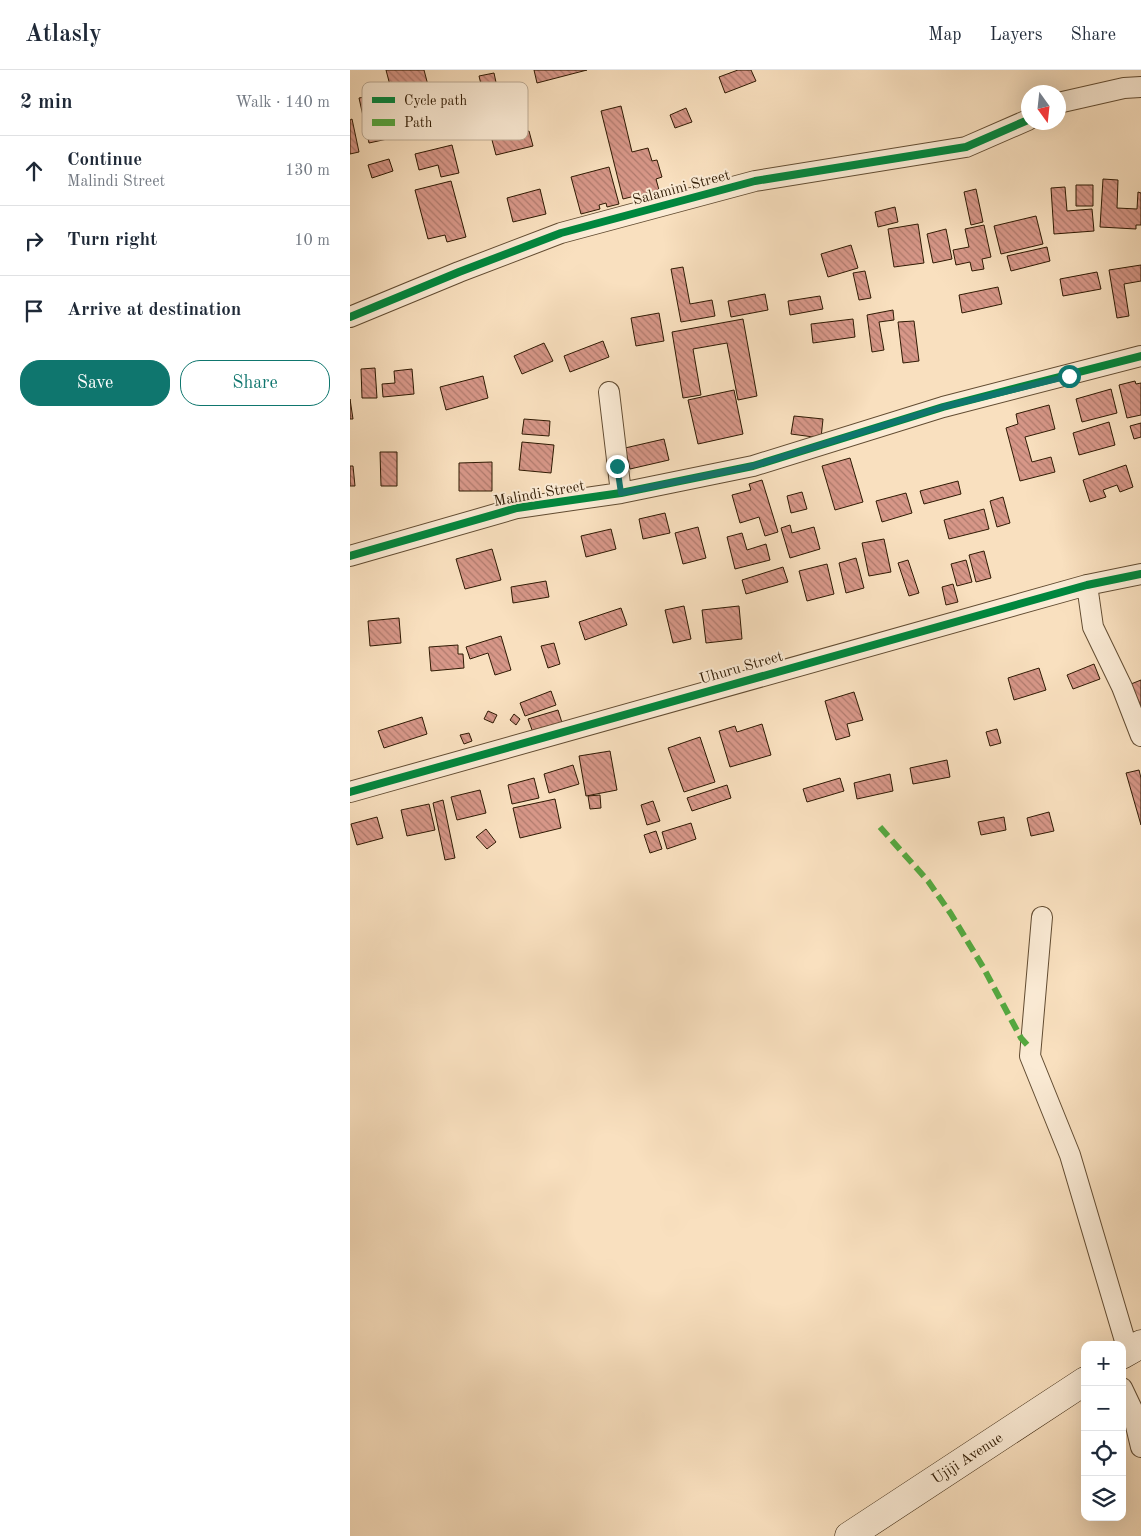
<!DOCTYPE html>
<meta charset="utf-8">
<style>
:root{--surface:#fff;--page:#f2f2f3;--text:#1f2937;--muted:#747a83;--line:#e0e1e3;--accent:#0f766e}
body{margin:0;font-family:"Old Standard TT",serif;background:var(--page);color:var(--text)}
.controls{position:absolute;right:15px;bottom:15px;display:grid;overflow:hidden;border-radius:10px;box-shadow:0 5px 20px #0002}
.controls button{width:45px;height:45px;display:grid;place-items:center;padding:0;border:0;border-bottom:1px solid var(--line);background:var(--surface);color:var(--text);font:25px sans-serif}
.compass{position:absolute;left:671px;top:15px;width:45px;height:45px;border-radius:50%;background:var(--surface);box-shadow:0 5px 20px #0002;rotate:165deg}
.stop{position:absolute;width:15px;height:15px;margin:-11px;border:4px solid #0f766e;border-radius:50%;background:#fff}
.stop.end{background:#0f766e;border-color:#fff;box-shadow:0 1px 5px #0008}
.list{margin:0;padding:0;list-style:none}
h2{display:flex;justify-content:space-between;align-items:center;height:65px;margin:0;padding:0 20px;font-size:21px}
h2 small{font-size:16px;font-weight:400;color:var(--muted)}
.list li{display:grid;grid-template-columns:32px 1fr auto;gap:15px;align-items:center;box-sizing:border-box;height:70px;padding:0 20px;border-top:1px solid var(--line)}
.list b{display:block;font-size:19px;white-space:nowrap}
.list p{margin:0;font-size:16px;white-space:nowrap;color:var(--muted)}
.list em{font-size:16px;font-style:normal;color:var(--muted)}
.actions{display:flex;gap:10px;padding:15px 20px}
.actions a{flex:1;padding:11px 0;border:1px solid var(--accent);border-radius:20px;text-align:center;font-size:18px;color:var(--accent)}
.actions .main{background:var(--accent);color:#fff}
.icon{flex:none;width:28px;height:28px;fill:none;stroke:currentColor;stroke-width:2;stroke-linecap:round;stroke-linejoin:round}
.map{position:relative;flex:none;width:791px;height:1466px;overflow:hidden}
header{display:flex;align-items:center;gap:30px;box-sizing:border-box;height:70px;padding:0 25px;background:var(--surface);border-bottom:1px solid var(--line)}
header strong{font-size:24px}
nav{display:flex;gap:28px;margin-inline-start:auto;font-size:18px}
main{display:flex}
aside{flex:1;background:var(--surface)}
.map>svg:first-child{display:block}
.building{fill:url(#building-back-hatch);stroke:#2f1a03}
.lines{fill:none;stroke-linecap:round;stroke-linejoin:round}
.street-casing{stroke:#624c32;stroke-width:22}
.secondary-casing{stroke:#2f1a03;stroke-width:29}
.street{stroke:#fbebd5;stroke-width:20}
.secondary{stroke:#fbebd5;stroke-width:28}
.quiet{stroke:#54a940;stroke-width:6;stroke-dasharray:12 6;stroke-linecap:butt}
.cycleway-casing{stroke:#fbebd5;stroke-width:11}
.cycleway{stroke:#00873e;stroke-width:8}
.route{stroke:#0f766e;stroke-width:6}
.labels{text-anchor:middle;stroke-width:4;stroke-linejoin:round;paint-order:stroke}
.street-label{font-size:15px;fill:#2f1a03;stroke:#fbebd5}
.key{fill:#fbebd5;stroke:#beac96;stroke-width:1}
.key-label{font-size:14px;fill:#2f1a03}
</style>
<header>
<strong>Atlasly</strong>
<nav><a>Map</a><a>Layers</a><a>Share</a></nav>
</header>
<main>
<aside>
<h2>2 min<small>Walk · 140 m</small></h2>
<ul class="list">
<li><svg class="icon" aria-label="ahead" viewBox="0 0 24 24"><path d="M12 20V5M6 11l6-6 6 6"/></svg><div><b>Continue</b><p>Malindi Street</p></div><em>130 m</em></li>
<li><svg class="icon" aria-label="right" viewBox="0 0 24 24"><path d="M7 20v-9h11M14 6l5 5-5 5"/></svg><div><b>Turn right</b></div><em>10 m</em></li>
<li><svg class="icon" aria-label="arrive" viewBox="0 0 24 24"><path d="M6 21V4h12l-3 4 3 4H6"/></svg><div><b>Arrive at destination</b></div></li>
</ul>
<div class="actions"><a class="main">Save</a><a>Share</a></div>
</aside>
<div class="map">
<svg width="791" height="1466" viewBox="0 0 791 1466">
<defs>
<pattern id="building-back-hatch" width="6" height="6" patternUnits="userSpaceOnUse" patternTransform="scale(1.25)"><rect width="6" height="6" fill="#d79788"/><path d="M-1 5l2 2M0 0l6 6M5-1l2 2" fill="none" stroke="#af7a6d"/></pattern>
</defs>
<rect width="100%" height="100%" fill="#f9e0bf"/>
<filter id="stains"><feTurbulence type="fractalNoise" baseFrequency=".004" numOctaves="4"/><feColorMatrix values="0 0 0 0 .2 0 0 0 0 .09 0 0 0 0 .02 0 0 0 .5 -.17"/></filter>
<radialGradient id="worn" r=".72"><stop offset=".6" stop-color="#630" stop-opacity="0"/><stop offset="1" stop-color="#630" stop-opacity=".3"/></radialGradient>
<!-- building -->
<path class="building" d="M 36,0 L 74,0 L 79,19 L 65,23 L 64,17 L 42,23 Z
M 184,0 L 237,0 L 187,13 Z
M 388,0 L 401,0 L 406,11 L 375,23 L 369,7 Z
M 144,3 L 152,40 L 138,43 L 129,6 Z
M 27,25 L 30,40 L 26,41 L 29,54 L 56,49 L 60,64 L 19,73 L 9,28 Z
M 271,36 L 282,82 L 298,78 L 302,91 L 307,90 L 312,107 L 306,109 L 309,120 L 273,129 L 251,41 Z
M 336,38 L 342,52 L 325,58 L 320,45 Z
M 2,49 L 9,82 L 0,84 L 0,50 Z
M 179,61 L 183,76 L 146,85 L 142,70 Z
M 102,75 L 109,103 L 91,107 L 88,95 L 69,100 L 65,84 Z
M 39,89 L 43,101 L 22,108 L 18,95 Z
M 259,97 L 269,134 L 257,137 L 256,133 L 249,135 L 250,139 L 231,144 L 221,107 Z
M 753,109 L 768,110 L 767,138 L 787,139 L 788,122 L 791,123 L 791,155 L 786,155 L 786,159 L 750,157 Z
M 101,111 L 116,167 L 97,172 L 95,165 L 78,169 L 65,120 Z
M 726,115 L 743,115 L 743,136 L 726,136 Z
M 715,117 L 717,141 L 742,139 L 744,161 L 704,164 L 701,118 Z
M 190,119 L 196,144 L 163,152 L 157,128 Z
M 626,119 L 633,152 L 621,155 L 614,122 Z
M 545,137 L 548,152 L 528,157 L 525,142 Z
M 686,146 L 693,174 L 651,184 L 644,156 Z
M 568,154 L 574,193 L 544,197 L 538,159 Z
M 634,155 L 641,187 L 632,189 L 634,199 L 622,201 L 620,192 L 606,195 L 603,180 L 619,177 L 615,159 Z
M 596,159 L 602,189 L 583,193 L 577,164 Z
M 501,175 L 508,198 L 478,207 L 471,184 Z
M 697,177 L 700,191 L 661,201 L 657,186 Z
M 791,195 L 791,211 L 774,214 L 779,246 L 767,248 L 759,200 Z
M 333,197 L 340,234 L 362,230 L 365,246 L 331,252 L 321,199 Z
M 515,201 L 521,228 L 509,230 L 503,203 Z
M 747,202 L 751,219 L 713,226 L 710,209 Z
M 648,217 L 652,234 L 612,243 L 609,225 Z
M 415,224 L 418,240 L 381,247 L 378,231 Z
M 470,226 L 473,239 L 440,245 L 438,231 Z
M 543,240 L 544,250 L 529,252 L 534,280 L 522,282 L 517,245 Z
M 309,243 L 314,271 L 286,276 L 281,248 Z
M 393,249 L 407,326 L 388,330 L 377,273 L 343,279 L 351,325 L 333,328 L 322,262 Z
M 503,249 L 505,267 L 463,273 L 461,254 Z
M 564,251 L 569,291 L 553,293 L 548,252 Z
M 253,271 L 259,287 L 220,302 L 214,286 Z
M 194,273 L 203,291 L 172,304 L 164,286 Z
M 25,298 L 27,328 L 12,328 L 11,299 Z
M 62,299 L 64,324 L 33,327 L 32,314 L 45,313 L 44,301 Z
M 133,306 L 138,328 L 96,340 L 90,317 Z
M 785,311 L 786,314 L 791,313 L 791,345 L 777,348 L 769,315 Z
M 761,319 L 767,343 L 732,352 L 726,329 Z
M 384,320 L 393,364 L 348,374 L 338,330 Z
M 0,329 L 3,349 L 0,349 Z
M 699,335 L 705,359 L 675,367 L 682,392 L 701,387 L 705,402 L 670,411 L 656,358 L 668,354 L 666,344 Z
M 444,346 L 473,349 L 471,368 L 441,364 Z
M 174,349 L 200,351 L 199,366 L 172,364 Z
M 759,352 L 765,375 L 729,385 L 723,363 Z
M 791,353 L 791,367 L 784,369 L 780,356 Z
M 314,369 L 319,390 L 280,399 L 275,378 Z
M 172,372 L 204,375 L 201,403 L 169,400 Z
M 30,382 L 47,382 L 47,416 L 31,416 Z
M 500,388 L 513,432 L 485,440 L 472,396 Z
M 142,392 L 142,421 L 109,421 L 109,393 Z
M 776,395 L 783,417 L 770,422 L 767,415 L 753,420 L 756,427 L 740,432 L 733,410 Z
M 0,396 L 3,396 L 5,416 L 0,416 Z
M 412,410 L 428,462 L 415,466 L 409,447 L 390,453 L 382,425 L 401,420 L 399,414 Z
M 608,411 L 611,424 L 574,434 L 570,421 Z
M 452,422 L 457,439 L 441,443 L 437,426 Z
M 556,423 L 562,443 L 532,452 L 526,431 Z
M 653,427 L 660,453 L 647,457 L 640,431 Z
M 634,439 L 639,459 L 599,469 L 594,450 Z
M 315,443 L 320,463 L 293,469 L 289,449 Z
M 440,455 L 442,463 L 464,457 L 470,479 L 440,488 L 431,458 Z
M 348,457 L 356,488 L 333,494 L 325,463 Z
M 261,459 L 266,479 L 236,487 L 231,466 Z
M 392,463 L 397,480 L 416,474 L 420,490 L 385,499 L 377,467 Z
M 534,469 L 541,502 L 519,506 L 512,473 Z
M 142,479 L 151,510 L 115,519 L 106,489 Z
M 634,481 L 641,508 L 626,512 L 619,485 Z
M 506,488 L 514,518 L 496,523 L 489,493 Z
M 558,490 L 569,523 L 559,526 L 548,493 Z
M 616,490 L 622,512 L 607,516 L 601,494 Z
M 477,494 L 484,524 L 457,531 L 449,501 Z
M 433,497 L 438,512 L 396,524 L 392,510 Z
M 196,511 L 199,527 L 163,533 L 161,517 Z
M 603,514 L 608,532 L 596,535 L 592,517 Z
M 334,536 L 341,569 L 323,573 L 315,540 Z
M 389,536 L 392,569 L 356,573 L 352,540 Z
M 271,538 L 277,555 L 235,570 L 229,552 Z
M 49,548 L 51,573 L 20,576 L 18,551 Z
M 151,566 L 161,600 L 145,605 L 138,583 L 120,589 L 116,577 Z
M 204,573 L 210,594 L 198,598 L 191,576 Z
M 108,575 L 108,584 L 113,584 L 114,598 L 81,601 L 79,577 Z
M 744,594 L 750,609 L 723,619 L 717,605 Z
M 689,598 L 696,620 L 664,630 L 658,608 Z
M 791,610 L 791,637 L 781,614 Z
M 201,621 L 206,635 L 175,646 L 170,633 Z
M 504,622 L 513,650 L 497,654 L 500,666 L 486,670 L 475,631 Z
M 208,640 L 214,659 L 185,668 L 178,649 Z
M 138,641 L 147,645 L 143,653 L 134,649 Z
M 164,644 L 170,649 L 166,655 L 160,650 Z
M 72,647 L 77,664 L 34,678 L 28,661 Z
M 412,654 L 421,685 L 380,697 L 369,661 L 385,656 L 387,662 Z
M 647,659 L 651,673 L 640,676 L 636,662 Z
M 119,663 L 122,671 L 114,674 L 110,665 Z
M 350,667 L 365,712 L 334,722 L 318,678 Z
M 260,681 L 267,720 L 236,726 L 229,686 Z
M 597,690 L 600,707 L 563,714 L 560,698 Z
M 223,695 L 229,714 L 199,723 L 194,704 Z
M 789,700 L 791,708 L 791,755 L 776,703 Z
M 540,704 L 543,721 L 507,729 L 504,713 Z
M 184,708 L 189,728 L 162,734 L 158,715 Z
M 490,708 L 494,721 L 457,732 L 453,719 Z
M 377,715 L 381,728 L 342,741 L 337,728 Z
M 130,720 L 136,743 L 107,750 L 101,727 Z
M 250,725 L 251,738 L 240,739 L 238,726 Z
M 205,729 L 211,758 L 170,768 L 163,738 Z
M 93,730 L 105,788 L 95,790 L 83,733 Z
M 303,731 L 310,751 L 297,755 L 291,735 Z
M 79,734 L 85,760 L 57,766 L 51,740 Z
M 699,742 L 704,761 L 681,766 L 677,748 Z
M 27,747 L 33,768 L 7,775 L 1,754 Z
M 654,747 L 656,760 L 631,765 L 628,752 Z
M 341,753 L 346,769 L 317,779 L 312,762 Z
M 136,759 L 146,772 L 137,779 L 126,767 Z
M 306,761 L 312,779 L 300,783 L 294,765 Z"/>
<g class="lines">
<defs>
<path id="street" d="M 708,33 L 774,18 L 791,17
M 0,247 L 109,202 L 211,163 L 405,111 L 616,77 L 678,50
M 259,322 L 271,423
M 0,486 L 167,438 L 271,423 L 403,396 L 593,337 L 791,286
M 737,515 L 743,557 L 772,617 L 791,666
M 0,722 L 737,515 L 791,504
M 692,847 L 680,986 L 720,1085 L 778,1281
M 772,1318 L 782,1339 L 791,1377"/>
<path id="secondary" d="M 772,1285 L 791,1274
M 499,1466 L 735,1311"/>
</defs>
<!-- street casing -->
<use href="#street" class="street-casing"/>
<!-- secondary casing -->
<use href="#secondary" class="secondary-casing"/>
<!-- street -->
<use href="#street" class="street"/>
<!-- secondary -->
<use href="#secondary" class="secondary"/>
<!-- quiet -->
<path class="quiet" d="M 530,757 L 578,811 L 601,844 L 633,897 L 671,968 L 681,979"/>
<defs>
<path id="cycleway" d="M 0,247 L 109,202 L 211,163 L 405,111 L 616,77 L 678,50
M 0,486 L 167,438 L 271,423 L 403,396 L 593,337 L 791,286
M 0,722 L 737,515 L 791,504"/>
</defs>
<!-- cycleway casing -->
<use href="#cycleway" class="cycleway-casing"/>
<!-- cycleway -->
<use href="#cycleway" class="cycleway"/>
</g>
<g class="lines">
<!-- route -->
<path class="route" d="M 267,396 L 271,423 L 403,396 L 593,337 L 719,306"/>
</g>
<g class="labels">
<!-- street labels -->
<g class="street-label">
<text transform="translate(331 117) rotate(-15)" y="5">Salamini Street</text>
<text transform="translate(189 423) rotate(-10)" y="5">Malindi Street</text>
<text transform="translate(391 597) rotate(-16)" y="5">Uhuru Street</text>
<text transform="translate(617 1388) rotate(-33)" y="5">Ujiji Avenue</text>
</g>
</g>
<!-- legend -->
<rect x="12" y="12" width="166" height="58" rx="8" class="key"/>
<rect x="22" y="27" width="23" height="6" fill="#00873e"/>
<rect x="22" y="49" width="23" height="7" fill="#54a940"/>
<g class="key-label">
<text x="54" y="35">Cycle path</text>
<text x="54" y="57">Path</text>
</g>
<rect width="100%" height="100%" filter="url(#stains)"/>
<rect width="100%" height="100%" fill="url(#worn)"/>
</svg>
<div class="controls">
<button>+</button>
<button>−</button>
<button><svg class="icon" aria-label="locate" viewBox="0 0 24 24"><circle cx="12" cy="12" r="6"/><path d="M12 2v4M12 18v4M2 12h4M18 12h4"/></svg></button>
<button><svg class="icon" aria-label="layers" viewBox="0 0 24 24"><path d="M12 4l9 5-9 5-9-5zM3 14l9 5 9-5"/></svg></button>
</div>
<svg class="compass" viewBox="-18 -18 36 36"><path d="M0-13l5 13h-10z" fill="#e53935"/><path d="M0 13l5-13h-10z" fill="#747a83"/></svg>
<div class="stop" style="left:719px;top:306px"></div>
<div class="stop end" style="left:267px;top:396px"></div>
</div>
</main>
